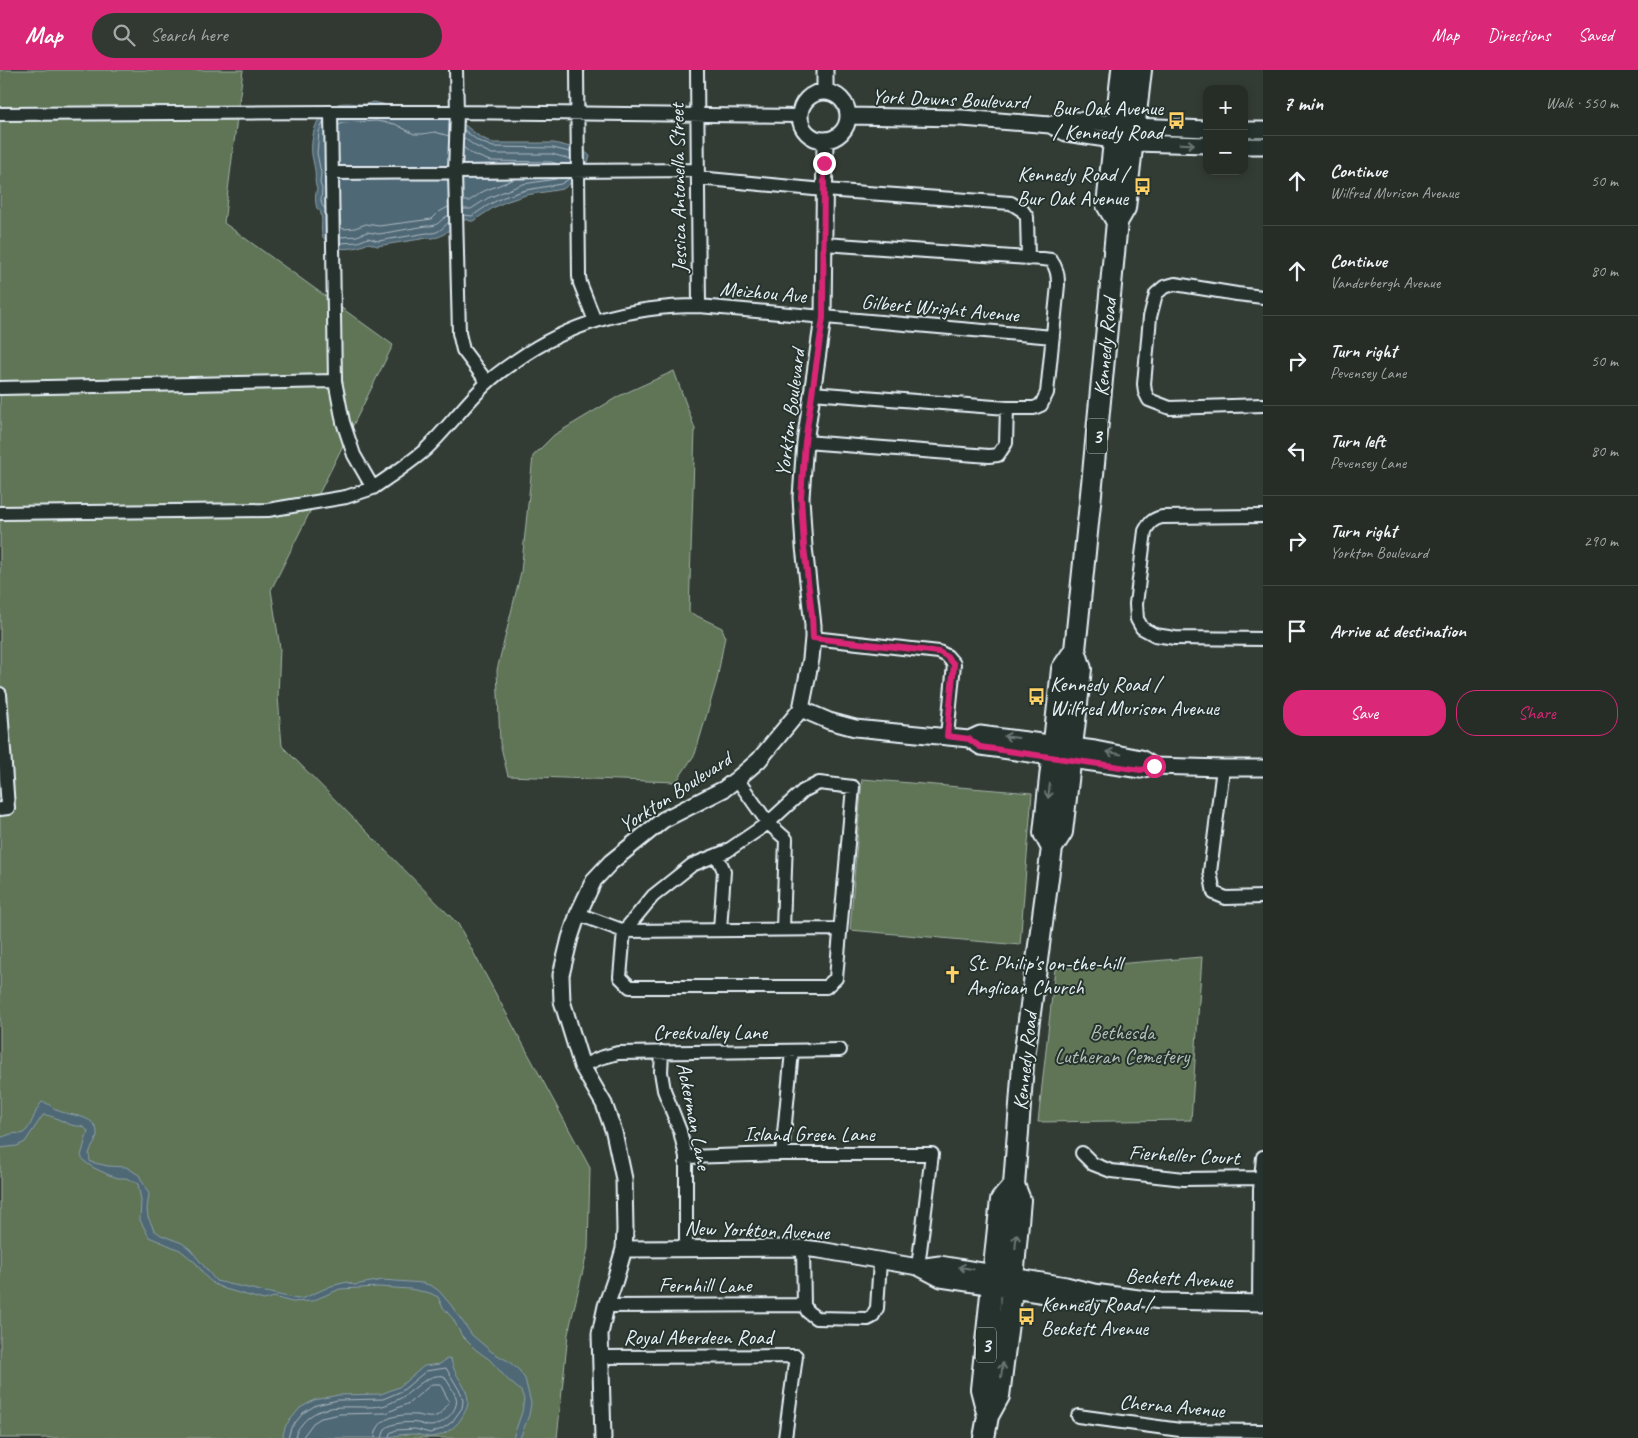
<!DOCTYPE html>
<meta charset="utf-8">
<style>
:root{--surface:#262d27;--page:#323933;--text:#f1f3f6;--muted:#a4a8a7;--line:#424944;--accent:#db2777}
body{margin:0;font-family:Caveat,sans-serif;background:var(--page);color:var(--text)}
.controls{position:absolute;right:15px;top:15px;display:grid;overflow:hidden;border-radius:10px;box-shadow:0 2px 8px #0003}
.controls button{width:45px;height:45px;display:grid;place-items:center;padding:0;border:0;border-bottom:1px solid var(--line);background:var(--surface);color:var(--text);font:25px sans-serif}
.stop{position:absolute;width:15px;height:15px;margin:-11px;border:4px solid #db2777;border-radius:50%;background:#fff}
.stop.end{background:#db2777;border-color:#fff;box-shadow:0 1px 5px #0008}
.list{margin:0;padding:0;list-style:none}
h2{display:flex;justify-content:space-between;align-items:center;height:65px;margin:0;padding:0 20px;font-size:21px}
h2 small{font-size:16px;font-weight:400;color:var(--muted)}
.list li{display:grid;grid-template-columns:32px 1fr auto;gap:15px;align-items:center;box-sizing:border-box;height:90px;padding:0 20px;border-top:1px solid var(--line)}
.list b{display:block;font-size:19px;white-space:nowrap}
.list p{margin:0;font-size:16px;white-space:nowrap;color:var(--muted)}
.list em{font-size:16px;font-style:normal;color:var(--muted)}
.actions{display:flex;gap:10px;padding:15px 20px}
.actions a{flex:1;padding:11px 0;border:1px solid var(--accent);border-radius:20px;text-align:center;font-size:18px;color:var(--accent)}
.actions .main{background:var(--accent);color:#fff}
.icon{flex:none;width:28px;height:28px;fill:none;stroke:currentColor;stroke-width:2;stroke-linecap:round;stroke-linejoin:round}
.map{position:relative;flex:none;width:1263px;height:1368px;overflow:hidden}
header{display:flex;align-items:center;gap:30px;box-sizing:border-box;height:70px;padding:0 25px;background:var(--accent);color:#fff}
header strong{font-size:24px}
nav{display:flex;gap:28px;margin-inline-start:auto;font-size:18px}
.search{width:350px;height:45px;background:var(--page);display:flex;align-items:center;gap:12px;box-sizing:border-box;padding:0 18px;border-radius:28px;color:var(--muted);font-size:19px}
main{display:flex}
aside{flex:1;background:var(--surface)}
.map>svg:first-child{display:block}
.green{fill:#5e7457;stroke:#a3b2a8}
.water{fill:#506874;stroke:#8d9fa9}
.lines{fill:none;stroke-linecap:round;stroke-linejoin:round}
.shore{stroke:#abbac3;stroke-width:1}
.minor-casing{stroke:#e8f1f8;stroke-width:16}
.tertiary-casing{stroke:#e8f1f8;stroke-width:19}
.primary-casing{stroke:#e8f1f8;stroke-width:24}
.minor{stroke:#26332d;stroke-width:12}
.tertiary{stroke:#26332d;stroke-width:15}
.primary{stroke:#26332d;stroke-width:20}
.oneway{stroke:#6a7674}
.route{stroke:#db2777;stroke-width:6}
.labels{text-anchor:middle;stroke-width:4;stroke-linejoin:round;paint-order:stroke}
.shield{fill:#26332d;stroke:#aeb8bb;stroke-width:1}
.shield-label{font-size:20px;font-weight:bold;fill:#e8f1f8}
.street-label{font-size:21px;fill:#e8f1f8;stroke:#26332d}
.poi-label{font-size:21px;fill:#e8f1f8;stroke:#26332d;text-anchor:start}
.park-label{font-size:21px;fill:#b1bfb8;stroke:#26332d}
</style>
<header>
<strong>Map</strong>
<div class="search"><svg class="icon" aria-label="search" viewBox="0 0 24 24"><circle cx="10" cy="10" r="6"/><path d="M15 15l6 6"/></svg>Search here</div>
<nav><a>Map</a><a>Directions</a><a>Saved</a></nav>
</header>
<main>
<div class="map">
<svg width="1263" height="1368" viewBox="0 0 1263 1368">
<rect width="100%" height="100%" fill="#333c34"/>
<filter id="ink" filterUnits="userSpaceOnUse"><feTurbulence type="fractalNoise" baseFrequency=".02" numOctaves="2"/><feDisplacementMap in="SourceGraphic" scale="10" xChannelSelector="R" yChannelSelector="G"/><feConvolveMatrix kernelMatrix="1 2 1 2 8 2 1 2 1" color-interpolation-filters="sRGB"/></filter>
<g filter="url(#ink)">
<!-- green -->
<path class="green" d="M 0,0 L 243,0 L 224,153 L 393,275 L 271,520 L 280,578 L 278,627 L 282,676 L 458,854 L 590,1098 L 588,1179 L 568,1264 L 557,1368 L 0,1368 Z
M 674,301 L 695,359 L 689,542 L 722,558 L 725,566 L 717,610 L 695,684 L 676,712 L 508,706 L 500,673 L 497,600 L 521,502 L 533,386 L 554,365 L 619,326 Z
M 862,709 L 1032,723 L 1020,875 L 850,860 Z
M 1202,887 L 1191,1050 L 1038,1052 L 1055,899 Z"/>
<!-- water -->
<path class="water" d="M 373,32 L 457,49 L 480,67 L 493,73 L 554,73 L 583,80 L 590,86 L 584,103 L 563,119 L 526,125 L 505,132 L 493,138 L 473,151 L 470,151 L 466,149 L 457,157 L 451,157 C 446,165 437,169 427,168 L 377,176 L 369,173 C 356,179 332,184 323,167 C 320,161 323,151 321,144 C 320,138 320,143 317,138 C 315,133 315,124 317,119 C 314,113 316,107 315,100 C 314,95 313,90 312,85 C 310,66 317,39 338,34 C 350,31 362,37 373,32 Z
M 42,1032 C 48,1032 52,1038 59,1041 C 71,1046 95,1045 97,1062 C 98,1071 91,1076 89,1084 C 89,1084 90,1091 90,1092 L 108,1096 L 126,1097 L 139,1105 L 149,1124 L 147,1139 L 148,1147 L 154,1160 L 161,1165 L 182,1173 L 190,1179 L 216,1211 L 297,1229 L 304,1228 L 331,1216 L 347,1212 L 354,1215 L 382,1210 L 423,1213 L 432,1216 L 439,1221 L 451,1235 L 472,1265 L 492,1282 L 508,1291 L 519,1300 L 525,1309 L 531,1333 L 529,1345 L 520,1368 L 513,1368 L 522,1342 L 524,1329 L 521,1321 L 508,1310 L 490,1290 L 475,1279 L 462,1266 L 453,1249 L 442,1236 L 438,1227 L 430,1223 L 410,1219 L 379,1217 L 340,1219 L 312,1231 L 292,1232 L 274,1227 L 264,1230 L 225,1219 L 214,1214 L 206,1207 L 196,1193 L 180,1180 L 149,1167 L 140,1150 L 141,1130 L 138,1114 L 126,1108 L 118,1108 L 109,1105 L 94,1098 L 85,1092 L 81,1086 L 88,1061 L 82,1056 C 67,1058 58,1045 43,1045 L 25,1072 L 17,1076 L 0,1078 L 0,1068 C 8,1065 13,1062 22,1064 C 33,1057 33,1042 42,1032 Z
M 448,1288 L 451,1289 C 453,1305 468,1316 468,1331 C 468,1338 464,1343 461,1349 C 454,1359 442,1367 429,1367 C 423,1366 418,1364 413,1364 C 404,1364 396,1365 387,1368 L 284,1368 L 283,1364 L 286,1355 L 300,1338 L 314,1330 L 338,1325 L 381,1324 L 399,1317 L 424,1296 L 440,1294 Z"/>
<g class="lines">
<!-- shore -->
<path class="shore" d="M 324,51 L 319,62 L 317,83 L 321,103 L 320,113 L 322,119 L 321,130 L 322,135 L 325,139
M 339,55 L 343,53 L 376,51 L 395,54 L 414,64 L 422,64 L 435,62 L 449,66
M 464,60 L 478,71 L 493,77 L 553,78 L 570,82
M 464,68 L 475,76 L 492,84 L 552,84 L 570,89
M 463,77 L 472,84 L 490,91 L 551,92 L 559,94
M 463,131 L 469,131 L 484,121 L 515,109
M 463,139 L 471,139 L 488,128 L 523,114 L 556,109
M 340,141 L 341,157 L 343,159 L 355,158 L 366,154 L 379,156 L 432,149 L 439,142 L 448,137
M 464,145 L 472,146 L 490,134 L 504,127 L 526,120 L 561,114 L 569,109
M 340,167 L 357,166 L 367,162 L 379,164 L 426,156 C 440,157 438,150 449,145
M 340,173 L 358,172 L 368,168 L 378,171 L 427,163 C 439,164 441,159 449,152
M 288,1368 L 291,1358 L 303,1343 L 316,1335 L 338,1330 L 383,1329 L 402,1321 L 426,1301 L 446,1298 L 461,1323 L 463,1331 L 462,1338 L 452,1352 L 442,1359 L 430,1363 L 415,1359 L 396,1360 L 390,1363 L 389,1368
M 295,1368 C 296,1362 298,1359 302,1354 C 322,1329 354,1340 382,1336 C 387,1335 392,1332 397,1330 C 413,1323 425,1303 444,1306 C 448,1312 453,1320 456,1327 C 460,1340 442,1356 430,1356 C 426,1356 422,1354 418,1353 C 408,1352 392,1352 385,1359 L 382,1368
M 302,1368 L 313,1353 L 321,1348 L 340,1344 L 386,1343 L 409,1333 L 432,1314 L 440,1314 L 449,1331 C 446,1337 443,1343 436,1346 C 430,1349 424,1346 417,1345 C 400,1344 376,1346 375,1368"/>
<defs>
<path id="minor" d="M 456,0 L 457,42 L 455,102 L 459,263 L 463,280 L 487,312
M 577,0 L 579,206 L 580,213 L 595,251
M 697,0 L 699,236
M 0,44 L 331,42
M 799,46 L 457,42 L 331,42 L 335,311 L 343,352 L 354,385 L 373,418 C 390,406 409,394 425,380 C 447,359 465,334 487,313 C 496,304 507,297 517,290 C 571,252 634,236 699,236 L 1053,267
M 332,103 L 698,100
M 698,108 L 824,120 L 1011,133 L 1022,140 L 1027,147 L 1028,189
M 1263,227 L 1237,224 L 1175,214 L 1164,217 L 1156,224 L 1150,247 L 1144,314 L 1145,322 L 1149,330 L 1170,338 L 1263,335
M 0,318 L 335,311
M 812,323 L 1007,338 L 1034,338 L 1041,335 L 1047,323 L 1058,215 C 1058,205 1057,198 1051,190 L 1043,189 L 824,174
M 805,372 L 989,386 L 998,385 L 1006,373 L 1007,338
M 0,443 L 268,440 L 346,427 L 373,418
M 1263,446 L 1162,447 C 1153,449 1149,453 1145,461 L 1136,534 L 1137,549 L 1142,558 L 1155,565 L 1175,568 L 1263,569
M 813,568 L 939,582 L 947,586 L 954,594 L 947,666
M 0,624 L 8,738 L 0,739
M 1223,698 L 1210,802 L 1214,823 L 1226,828 L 1263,827
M 737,709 L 768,753 L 786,769 L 783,859
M 819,713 L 853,717 L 836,908 L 826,917 L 630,917 L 620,907 L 624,861 L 653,826 L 692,795 L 727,781 L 768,753 L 803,721 Z
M 717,785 L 724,801 L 720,860
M 578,844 L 624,861 L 839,859
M 662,982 L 661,1002 L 664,1020 L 680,1061 L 686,1087 L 686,1179
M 582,996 L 600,988 L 618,983 L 840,980
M 1082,1083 L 1093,1094 L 1111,1101 L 1184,1109 L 1260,1108
M 782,1084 L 792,981
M 686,1087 L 782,1084 L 932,1084 L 918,1197
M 803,1178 L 804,1235 L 808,1242 L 816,1248 L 868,1249 L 872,1247 L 877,1238 L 880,1191
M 1259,1233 L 1260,1120 L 1263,1087
M 606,1236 L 804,1235
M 601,1287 L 796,1286 L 785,1368
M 1078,1346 L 1180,1360 L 1263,1361"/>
<path id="tertiary" d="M800 46a24 24 0 1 1 48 0a24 24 0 1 1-48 0Z
M 825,22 L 825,0
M 848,46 L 962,48 L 1050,55 L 1066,63 L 1133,73 L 1207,75
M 1050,55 L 1066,49 L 1134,56 L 1207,59
M 1244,60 L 1263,60
M 1244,76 L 1263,76
M 801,639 L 829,651 L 855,658 L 969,669 L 981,677 L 1141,700 L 1154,696 L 1223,698 L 1263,698
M 969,669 L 980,664 L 1095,679 L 1141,688 L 1154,696
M 624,1179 L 803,1178 L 820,1180 L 918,1197 L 941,1209 L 1065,1228 L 1094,1222
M 918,1197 L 940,1194 L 1066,1215 L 1094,1222 L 1161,1231 L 1263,1233
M 603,1368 L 600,1264 L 606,1236 L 615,1210 L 624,1179 L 625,1160 L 624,1109 L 614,1062 L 604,1034 L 582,996 L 562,931 L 561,905 L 570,868 L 578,844 L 594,810 L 611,792 L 663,750 L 724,719 L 737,709 L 759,690 L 801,639 L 811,589 L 813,568 L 813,555 L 804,477 L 801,427 L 805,372 L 823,248 L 825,70"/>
<path id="primary" d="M 1117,152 L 1107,135 L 1122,0
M 1052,778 L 1044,763 L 1062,599 L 1075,580
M 988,1346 L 981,1319 L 1001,1130 L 1014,1115
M 984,1368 L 988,1346 L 999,1326 L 1012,1220 L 1020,1130 L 1014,1115 L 1023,995 L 1052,778 L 1062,762 L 1081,599 L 1075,580 L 1093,404 L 1117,152 L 1125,138 L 1141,0"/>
</defs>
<!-- minor casing -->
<use href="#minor" class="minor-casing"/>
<!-- tertiary casing -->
<use href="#tertiary" class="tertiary-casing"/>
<!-- primary casing -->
<use href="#primary" class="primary-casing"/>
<!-- minor -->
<use href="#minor" class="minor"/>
<!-- tertiary -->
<use href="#tertiary" class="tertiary"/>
<!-- primary -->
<use href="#primary" class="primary"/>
</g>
<!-- one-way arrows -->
<defs><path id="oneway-shaft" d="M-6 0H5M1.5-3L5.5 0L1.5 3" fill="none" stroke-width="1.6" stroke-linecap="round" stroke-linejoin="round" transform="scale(1.25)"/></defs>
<g class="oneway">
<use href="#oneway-shaft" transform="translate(1187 74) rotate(2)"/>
<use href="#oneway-shaft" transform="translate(1011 667) rotate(-173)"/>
<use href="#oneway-shaft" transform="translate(1114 683) rotate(-169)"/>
<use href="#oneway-shaft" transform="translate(1049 721) rotate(97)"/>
<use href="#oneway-shaft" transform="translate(1016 1171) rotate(-85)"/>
<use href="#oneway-shaft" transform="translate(966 1198) rotate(-170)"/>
<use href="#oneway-shaft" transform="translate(1002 1300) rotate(-83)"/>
</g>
</g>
<g class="lines" filter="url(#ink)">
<!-- route -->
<path class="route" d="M 824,93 L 823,248 L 805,372 L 801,427 L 804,477 L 812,545 L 813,568 L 939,582 L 946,586 L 954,594 L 947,666 L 969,669 L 980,677 L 1141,700 L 1154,696"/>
</g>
<!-- icons -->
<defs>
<symbol id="bus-bare" viewBox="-9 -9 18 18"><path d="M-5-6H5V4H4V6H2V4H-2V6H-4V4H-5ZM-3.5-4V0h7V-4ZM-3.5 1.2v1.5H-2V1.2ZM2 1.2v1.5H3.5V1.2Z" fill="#ffd166" stroke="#26332d" stroke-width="2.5" paint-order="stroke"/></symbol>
<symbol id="church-bare" viewBox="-9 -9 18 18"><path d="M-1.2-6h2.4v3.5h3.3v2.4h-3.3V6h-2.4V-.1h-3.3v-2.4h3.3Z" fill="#ffd166" stroke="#26332d" stroke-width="2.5" paint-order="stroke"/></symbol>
</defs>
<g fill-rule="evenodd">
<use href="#bus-bare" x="1164" y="38" width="25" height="25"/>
<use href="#bus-bare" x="1130" y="104" width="25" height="25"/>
<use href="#bus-bare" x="1024" y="614" width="25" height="25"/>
<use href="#church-bare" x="940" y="892" width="25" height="25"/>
<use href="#bus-bare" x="1014" y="1234" width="25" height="25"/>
</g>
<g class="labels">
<!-- shield labels -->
<g class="shield">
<rect x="1087" y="348.5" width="20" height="35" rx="4"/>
<rect x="976" y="1257.5" width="20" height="35" rx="4"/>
</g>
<g class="shield-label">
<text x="1097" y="373">3</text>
<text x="986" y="1282">3</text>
</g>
<!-- street labels -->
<g class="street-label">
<text transform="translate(950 29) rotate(2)" y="7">York Downs Boulevard</text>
<text transform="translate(678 118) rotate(-91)" y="7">Jessica Antonella Street</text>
<text transform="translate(763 222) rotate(5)" y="7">Meizhou Ave</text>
<text transform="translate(940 238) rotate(5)" y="7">Gilbert Wright Avenue</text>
<text transform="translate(1105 277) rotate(-85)" y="7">Kennedy Road</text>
<text transform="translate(790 343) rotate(-83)" y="7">Yorkton Boulevard</text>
<text transform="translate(675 722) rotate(-33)" y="7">Yorkton Boulevard</text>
<text x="710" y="969">Creekvalley Lane</text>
<text transform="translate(1025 991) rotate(-84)" y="7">Kennedy Road</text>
<text transform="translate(694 1046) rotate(79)" y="7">Ackerman Lane</text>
<text x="809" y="1071">Island Green Lane</text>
<text transform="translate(1184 1085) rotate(3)" y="7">Fierheller Court</text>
<text transform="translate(757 1160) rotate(2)" y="7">New Yorkton Avenue</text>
<text transform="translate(1179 1208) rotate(3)" y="7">Beckett Avenue</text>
<text x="705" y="1222">Fernhill Lane</text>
<text x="698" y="1274">Royal Aberdeen Road</text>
<text transform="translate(1172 1336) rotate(5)" y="7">Cherna Avenue</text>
</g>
<!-- poi labels -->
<g class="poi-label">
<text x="1163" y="45" text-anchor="end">Bur Oak Avenue<tspan x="1163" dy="24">/ Kennedy Road</tspan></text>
<text x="1128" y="111" text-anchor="end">Kennedy Road /<tspan x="1128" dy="24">Bur Oak Avenue</tspan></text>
<text x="1050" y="621">Kennedy Road /<tspan x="1050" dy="24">Wilfred Murison Avenue</tspan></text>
<text x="967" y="900">St. Philip's on-the-hill<tspan x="967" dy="24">Anglican Church</tspan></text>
<text x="1041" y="1241">Kennedy Road /<tspan x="1041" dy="24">Beckett Avenue</tspan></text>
</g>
<!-- park labels -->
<g class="park-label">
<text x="1122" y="969">Bethesda<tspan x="1122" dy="24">Lutheran Cemetery</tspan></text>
</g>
</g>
</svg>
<div class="controls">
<button>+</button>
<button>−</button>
</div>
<div class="stop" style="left:1154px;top:696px"></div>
<div class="stop end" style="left:824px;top:93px"></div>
</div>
<aside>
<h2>7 min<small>Walk · 550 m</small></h2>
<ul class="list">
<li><svg class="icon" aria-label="ahead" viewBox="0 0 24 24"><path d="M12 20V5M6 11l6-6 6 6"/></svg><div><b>Continue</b><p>Wilfred Murison Avenue</p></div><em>50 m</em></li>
<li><svg class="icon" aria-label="ahead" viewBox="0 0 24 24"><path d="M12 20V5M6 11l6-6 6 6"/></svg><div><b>Continue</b><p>Vanderbergh Avenue</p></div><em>80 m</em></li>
<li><svg class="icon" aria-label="right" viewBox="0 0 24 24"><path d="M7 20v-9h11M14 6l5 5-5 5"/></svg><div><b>Turn right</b><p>Pevensey Lane</p></div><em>50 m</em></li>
<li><svg class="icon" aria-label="left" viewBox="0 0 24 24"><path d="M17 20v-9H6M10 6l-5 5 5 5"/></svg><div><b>Turn left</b><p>Pevensey Lane</p></div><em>80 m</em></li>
<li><svg class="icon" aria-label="right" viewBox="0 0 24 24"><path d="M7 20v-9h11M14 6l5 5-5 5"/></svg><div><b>Turn right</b><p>Yorkton Boulevard</p></div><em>290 m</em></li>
<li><svg class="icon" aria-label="arrive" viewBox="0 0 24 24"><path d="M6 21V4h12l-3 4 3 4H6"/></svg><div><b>Arrive at destination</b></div></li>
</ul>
<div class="actions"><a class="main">Save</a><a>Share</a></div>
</aside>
</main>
